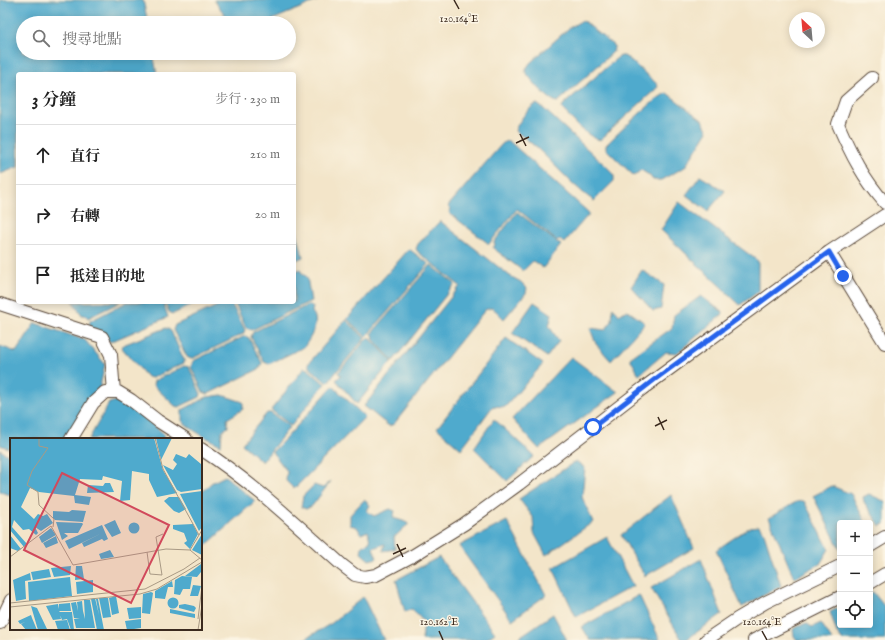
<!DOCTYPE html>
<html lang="zh-TW">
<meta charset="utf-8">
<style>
:root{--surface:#fff;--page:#f2f2f2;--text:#222;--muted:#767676;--line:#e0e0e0}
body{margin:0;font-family:"IM FELL English","Noto Serif TC",serif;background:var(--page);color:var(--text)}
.controls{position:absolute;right:12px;bottom:12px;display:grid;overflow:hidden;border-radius:4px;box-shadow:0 2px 10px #0003}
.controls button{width:36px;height:36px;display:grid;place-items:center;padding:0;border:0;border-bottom:1px solid var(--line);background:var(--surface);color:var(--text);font:20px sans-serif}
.compass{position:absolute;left:789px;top:12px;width:36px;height:36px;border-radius:50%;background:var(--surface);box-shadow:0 2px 10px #0003;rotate:334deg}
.stop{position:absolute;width:12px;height:12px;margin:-9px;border:3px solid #2563eb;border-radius:50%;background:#fff}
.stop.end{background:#2563eb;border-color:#fff;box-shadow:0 1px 4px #0008}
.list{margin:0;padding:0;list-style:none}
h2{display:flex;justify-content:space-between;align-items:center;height:52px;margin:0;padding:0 16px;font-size:17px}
h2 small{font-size:13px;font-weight:400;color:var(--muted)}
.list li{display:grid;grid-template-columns:26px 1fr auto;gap:12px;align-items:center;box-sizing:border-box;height:60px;padding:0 16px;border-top:1px solid var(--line)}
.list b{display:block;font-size:15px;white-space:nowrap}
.list em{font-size:13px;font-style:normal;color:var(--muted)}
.icon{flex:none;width:22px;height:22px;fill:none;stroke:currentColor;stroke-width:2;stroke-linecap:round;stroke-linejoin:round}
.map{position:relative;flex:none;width:885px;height:640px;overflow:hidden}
.search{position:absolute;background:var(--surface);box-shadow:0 2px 10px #0003;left:16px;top:16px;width:280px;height:44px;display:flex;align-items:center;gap:10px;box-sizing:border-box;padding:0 14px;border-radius:22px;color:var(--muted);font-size:15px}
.panel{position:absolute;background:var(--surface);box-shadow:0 2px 10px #0003;left:16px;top:72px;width:280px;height:232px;border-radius:4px}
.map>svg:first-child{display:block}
.water{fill:#4faacd;stroke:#456a76}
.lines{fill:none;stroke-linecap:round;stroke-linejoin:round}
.minor-casing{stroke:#574638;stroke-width:14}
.minor{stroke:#fff;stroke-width:12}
.route{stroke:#2563eb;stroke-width:5}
.ticks{fill:none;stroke:#3b2a1e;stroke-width:1.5}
.inset-road{fill:none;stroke:#a99a85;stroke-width:1}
.view{fill:#d1495b;fill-opacity:0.15;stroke:#d1495b;stroke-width:2}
.inset-edge{fill:none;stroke:#3b2a1e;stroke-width:2}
.ticks-label{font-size:10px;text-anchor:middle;fill:#3b2a1e;stroke:#fcf5e5;stroke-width:3;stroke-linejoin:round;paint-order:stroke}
</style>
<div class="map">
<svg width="885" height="640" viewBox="0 0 885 640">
<rect width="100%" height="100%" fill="#fcf5e5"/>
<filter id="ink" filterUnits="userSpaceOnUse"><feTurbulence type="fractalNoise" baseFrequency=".025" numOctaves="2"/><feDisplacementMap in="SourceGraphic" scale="8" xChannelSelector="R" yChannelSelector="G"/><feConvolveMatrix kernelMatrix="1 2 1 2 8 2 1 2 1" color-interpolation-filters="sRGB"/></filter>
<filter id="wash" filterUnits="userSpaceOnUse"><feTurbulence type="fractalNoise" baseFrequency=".012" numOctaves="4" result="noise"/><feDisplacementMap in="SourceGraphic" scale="16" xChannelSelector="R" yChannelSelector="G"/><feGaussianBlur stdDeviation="0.9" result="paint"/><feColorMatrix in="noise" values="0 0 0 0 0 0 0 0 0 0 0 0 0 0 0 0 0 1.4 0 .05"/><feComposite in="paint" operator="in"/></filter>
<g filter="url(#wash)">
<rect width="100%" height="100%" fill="#f3e5c9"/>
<!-- water -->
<path class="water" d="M 0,0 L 143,0 L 148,23 L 23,23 L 23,53 L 153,53 L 157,74 L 18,74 L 18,167 L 0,174 Z
M 214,0 L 319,0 L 272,20 L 272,23 L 226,23 L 225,15 Z
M 581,21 L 585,22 L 614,46 L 614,48 L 613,52 L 558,102 C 548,101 532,80 525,72 L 526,69 L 530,63 L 569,28 Z
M 621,56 L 624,56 L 629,59 L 657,84 L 658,87 L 600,140 C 585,136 573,120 562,109 L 563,105 L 617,58 Z
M 667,93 L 702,120 L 708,131 L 685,167 L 661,180 L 653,180 L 649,175 L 641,170 L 634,176 L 606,149 L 606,145 C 615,136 658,95 667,93 Z
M 537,104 L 544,109 L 610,170 L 614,176 L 614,181 L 594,201 C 565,181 545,150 515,131 C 517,124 529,106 537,104 Z
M 506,141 L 509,141 L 588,212 L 589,214 L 564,243 L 559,239 L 557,241 L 517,209 L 489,244 L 449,213 L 451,209 L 448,206 L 502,144 Z
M 700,176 L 725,191 L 708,211 L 686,195 Z
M 679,202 L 758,261 L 758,292 L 740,305 L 661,230 Z
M 517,212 L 561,245 L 543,268 L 533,261 L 523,271 L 493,248 L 495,245 L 494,242 Z
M 294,220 L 303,257 L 294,261 Z
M 440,221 L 510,276 L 521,282 L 527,288 L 526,293 L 504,319 L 495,310 L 491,308 L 485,310 L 394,424 L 389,426 L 364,406 L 460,286 L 418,252 L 416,249 L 418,244 Z
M 409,249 L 429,264 L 366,337 L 347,319 Z
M 431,265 L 455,284 L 393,361 L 373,339 L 374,337 L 372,333 Z
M 300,269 L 301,272 L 307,277 L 311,301 L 252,330 L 246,328 L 234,302 L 294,302 L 294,272 Z
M 642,270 L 664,285 L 661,309 L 653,311 L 631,287 Z
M 701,296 L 724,313 L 677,353 L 666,352 L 639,375 L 630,358 L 672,328 L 674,315 Z
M 73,302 L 120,302 L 88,318 L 85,315 L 82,315 Z
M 127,302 L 163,302 L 168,317 L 110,342 L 95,328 L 93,330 L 89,327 L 90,321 Z
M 165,302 L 198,302 L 173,314 L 169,312 Z
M 226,302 L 231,303 L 245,330 L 243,334 L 191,359 L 187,357 L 173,330 L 175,325 Z
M 534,302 L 552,314 L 549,326 L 559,341 L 547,357 L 512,333 Z
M 308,305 L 313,307 L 312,312 C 321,321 310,339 304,347 L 269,364 L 264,362 L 251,337 L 253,332 Z
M 613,307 L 619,315 L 627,310 L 645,323 L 611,361 L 596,344 L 590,328 L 605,330 L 612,321 Z
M 346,320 L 365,338 L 327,383 L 309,367 L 308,364 Z
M 35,323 L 85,340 L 105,364 L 98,396 L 65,439 L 11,439 L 11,449 L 0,445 L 0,346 L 16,352 Z
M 166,328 L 168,329 L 171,331 L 184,360 L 184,363 L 152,378 L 147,377 L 122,348 L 123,345 Z
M 245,336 L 249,338 L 262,363 L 259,369 L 208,394 L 203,392 L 191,367 L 193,361 Z
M 367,338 L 371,339 L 392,361 L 357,404 L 336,380 L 341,375 L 338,373 Z
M 506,338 L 543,364 L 505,407 L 493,406 L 461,449 L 437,428 Z
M 571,357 L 618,392 L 539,449 L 512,419 Z
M 184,366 L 189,367 L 201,394 L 200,397 L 179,407 L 175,406 L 153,385 L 154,381 Z
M 304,368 L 308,369 L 325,384 L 291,426 L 271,410 Z
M 333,386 L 365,417 L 294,489 L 286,481 L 287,471 L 272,452 L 287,437 Z
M 222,395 L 243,402 L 243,409 L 227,419 L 228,427 L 222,431 L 221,445 C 207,438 194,432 182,421 L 182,410 L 207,397 Z
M 116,401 L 131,407 L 163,433 L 164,436 L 163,439 L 89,439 L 109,403 Z
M 267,413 L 271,413 L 289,426 L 288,429 L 262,462 L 242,444 Z
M 494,419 L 534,456 L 507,481 L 474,448 Z
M 0,450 L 11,457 L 11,495 L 0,492 Z
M 576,461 L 585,468 L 582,497 L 593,522 L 546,555 L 534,533 L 533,517 L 519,499 Z
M 225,476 L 255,501 L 201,550 L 201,493 L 211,483 Z
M 331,481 L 312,506 L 306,509 L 301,507 L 303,496 L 314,485 L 323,488 Z
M 832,486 L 851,494 L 866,523 L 840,523 L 840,549 L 813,496 Z
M 869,494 L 884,501 L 885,504 L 885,524 L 880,526 L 864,502 L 863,497 Z
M 671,495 L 694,548 L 645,576 L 621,535 Z
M 364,500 L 370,505 L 367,511 L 374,516 L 390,509 L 395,511 L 393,518 L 403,521 L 409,524 C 403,528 399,534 394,537 L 395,549 L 383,551 L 385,544 L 373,548 L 377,558 L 369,560 L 361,553 L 362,546 L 370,542 L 368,531 L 361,534 L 357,527 L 350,525 L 350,515 Z
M 804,501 L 829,549 L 820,564 L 794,578 L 769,518 L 796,502 Z
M 507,521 L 546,595 L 512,620 L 459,546 Z
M 759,526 L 764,533 L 781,586 L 742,607 L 716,550 L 750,527 Z
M 607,537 L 633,586 L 576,617 L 553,568 Z
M 439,557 L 495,633 L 485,640 L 422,640 L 424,622 L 412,609 L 405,612 L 396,580 Z
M 701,559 L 722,614 L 686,640 L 682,640 L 651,588 Z
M 873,592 L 885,607 L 885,640 L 842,640 L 837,633 L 830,612 L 840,607 L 840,625 L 870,625 L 870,593 Z
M 639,595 L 660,640 L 590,640 L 582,627 Z
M 363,597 L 384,640 L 303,640 L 332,623 Z
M 553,614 L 567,640 L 515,640 Z
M 806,623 L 812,627 L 821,623 L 832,640 L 797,640 L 794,636 L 793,629 Z"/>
</g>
<g filter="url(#ink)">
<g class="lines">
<defs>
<path id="minor" d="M 872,78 L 846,101 L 838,124 C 851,154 863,178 885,203
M 829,252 L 885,343
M 0,304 L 102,337 L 111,355 L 114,392
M 71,439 L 93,403 L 105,392 L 118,392 L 131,400 L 158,421 L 186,439
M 201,449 C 252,482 297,525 342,565 L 355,575 L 365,577 L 376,575 L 414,555 L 464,524 L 519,484 L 642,389 L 829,252 L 885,215
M 870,546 L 885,537
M 870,583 L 885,574
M 0,623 L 11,600
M 706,640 L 737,619 L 766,602 L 840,566
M 754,640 L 840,597"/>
</defs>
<!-- minor casing -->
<use href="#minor" class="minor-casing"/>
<!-- minor -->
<use href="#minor" class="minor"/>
</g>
</g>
<g class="lines" filter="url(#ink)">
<!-- route -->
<path class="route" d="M 593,427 L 654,380 L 829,252 L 843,276"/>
</g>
<!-- ticks -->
<path class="ticks" d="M 454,0 L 459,9M 520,134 L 526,146M 516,143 L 529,137M 658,417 L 664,430M 655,426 L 667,420M 397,544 L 403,557M 393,554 L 406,548M 439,631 L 443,640M 762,631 L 767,640"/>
<!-- overview -->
<g transform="translate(10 438)">
<rect width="192" height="192" fill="#f3e5c9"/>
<path d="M 0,0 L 144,0 L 153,32 L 167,55 L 147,59 L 139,42 L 139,36 L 122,33 L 120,62 L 110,63 L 112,43 L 93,38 L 92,42 L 70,41 L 65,57 L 81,59 L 79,67 L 65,65 L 64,58 L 29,54 L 20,50 L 11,69 L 24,81 L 28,76 L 33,78 L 37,76 L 43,85 L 31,93 L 25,89 L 28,95 L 26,97 L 19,91 L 13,92 L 4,82 L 2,89 L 17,106 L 14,109 L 0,92 ZM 146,0 L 162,0 L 151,22 ZM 166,16 L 176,20 L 179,16 L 191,26 L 192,24 L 192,51 L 171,54 L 167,52 L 153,27 L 163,32 L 167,26 L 163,22 ZM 95,45 L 100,45 L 104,54 L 77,55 L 78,47 L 93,48 ZM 192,53 L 192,89 L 189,93 L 170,56 ZM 159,59 L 169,59 L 176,71 L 169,75 L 164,73 L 154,63 ZM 62,72 L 76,73 L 73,84 L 45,82 L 43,80 L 43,73 L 59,74 ZM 105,82 L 111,95 L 102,99 L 94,87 ZM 46,84 L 72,85 L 73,86 L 68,95 L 54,95 L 58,98 L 52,102 ZM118.5 90a5.5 5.5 0 1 1 11 0a5.5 5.5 0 1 1-11 0ZM 183,86 L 188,96 L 180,111 L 174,105 L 177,103 L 174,95 L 163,91 L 163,87 ZM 92,87 L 98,101 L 94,103 L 92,101 L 74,109 L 72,105 L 90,96 L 59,111 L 55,103 ZM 41,90 L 46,97 L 32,105 L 29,99 ZM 192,96 L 192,117 L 182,112 ZM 0,97 L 11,111 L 8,113 L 0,110 ZM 46,98 L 48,105 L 36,110 L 33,105 ZM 100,112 L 104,119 L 91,121 L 89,116 ZM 191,126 L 191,134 L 187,139 L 175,138 ZM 61,128 L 60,137 L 44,139 L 41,130 ZM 66,128 L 72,128 L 74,141 L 65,142 ZM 39,131 L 41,139 L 23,142 L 21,134 ZM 20,135 L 21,142 L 15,143 L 16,161 L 6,163 L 3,142 ZM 172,138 L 182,139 L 180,151 L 173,151 L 170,157 L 164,156 L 165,142 ZM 60,139 L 62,158 L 19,163 L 18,144 ZM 83,142 L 83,154 L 67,156 L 66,144 ZM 162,143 L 163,149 L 158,149 L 155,161 L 145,160 L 145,153 ZM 183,147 L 191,148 L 188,158 L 180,158 ZM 141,154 L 143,155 L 140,176 L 132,175 L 133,156 ZM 106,158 L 109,175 L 102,177 L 99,160 ZM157.5 165a5.5 5.5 0 1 1 11 0a5.5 5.5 0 1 1-11 0ZM 85,160 L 89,177 L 86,161 L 88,161 L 94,192 L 87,192 L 81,161 ZM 89,160 L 98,160 L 101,179 L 93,180 ZM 74,162 L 80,162 L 85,190 L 66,190 L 64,181 L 70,181 L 64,180 L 61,165 L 66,164 L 68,173 L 67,164 L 72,163 L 73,173 L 68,173 L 73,173 L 75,181 ZM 60,165 L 61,173 L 49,173 L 49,166 ZM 48,166 L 51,181 L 43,182 L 36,168 ZM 175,166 L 184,168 L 186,170 L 184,174 L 169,170 L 169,167 ZM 21,168 L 27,170 L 37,191 L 28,192 ZM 131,169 L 131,180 L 119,181 L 117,170 ZM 160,171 L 185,176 L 185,180 L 160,175 ZM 49,174 L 62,174 L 64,192 L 61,192 L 57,181 L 52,182 ZM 21,177 L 22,180 L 27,192 L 16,192 L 11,186 L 15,184 L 10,186 L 8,183 ZM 131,181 L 131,190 L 117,192 L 115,183 ZM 57,182 L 60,192 L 48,192 L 45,183 Z" fill="#4faacd"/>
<path class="inset-road" d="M 29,0 L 29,8 L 38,10 L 22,33 L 17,47 L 28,54 L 29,67 L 44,81 L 43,89M 145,0 L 153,31 L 189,97M 180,112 L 192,122M 137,114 L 140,136 L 152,137 L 146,99 L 153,96M 0,119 L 41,88 L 63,127 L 156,111 L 180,112 L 192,92M 0,165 L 135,151 L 174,131 L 190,120M 0,169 L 130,156 L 147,151 L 192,124M 188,181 L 192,148M 188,192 L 192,167"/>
<path class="view" d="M 52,35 L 159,87 L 121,165 L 14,112 Z"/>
<rect width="192" height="192" class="inset-edge"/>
</g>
<g class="ticks-label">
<text x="459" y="22">120.164°E</text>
<text x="439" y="625">120.162°E</text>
<text x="762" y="625">120.164°E</text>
</g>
</svg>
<div class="controls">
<button>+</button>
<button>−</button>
<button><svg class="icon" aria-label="locate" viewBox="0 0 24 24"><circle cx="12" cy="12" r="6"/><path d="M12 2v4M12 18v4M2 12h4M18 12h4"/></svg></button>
</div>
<svg class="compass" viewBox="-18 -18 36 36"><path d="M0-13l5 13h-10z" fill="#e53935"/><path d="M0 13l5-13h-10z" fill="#767676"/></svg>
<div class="stop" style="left:593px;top:427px"></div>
<div class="stop end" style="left:843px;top:276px"></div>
<div class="search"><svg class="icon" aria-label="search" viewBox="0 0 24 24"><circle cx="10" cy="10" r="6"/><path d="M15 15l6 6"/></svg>搜尋地點</div>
<section class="panel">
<h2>3 分鐘<small>步行 · 230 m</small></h2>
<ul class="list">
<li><svg class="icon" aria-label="ahead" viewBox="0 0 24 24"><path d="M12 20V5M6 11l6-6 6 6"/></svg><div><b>直行</b></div><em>210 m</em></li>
<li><svg class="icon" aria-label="right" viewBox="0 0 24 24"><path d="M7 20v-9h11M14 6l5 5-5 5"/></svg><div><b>右轉</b></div><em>20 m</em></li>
<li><svg class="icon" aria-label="arrive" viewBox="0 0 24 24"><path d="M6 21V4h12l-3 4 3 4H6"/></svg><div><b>抵達目的地</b></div></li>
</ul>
</section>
</div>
